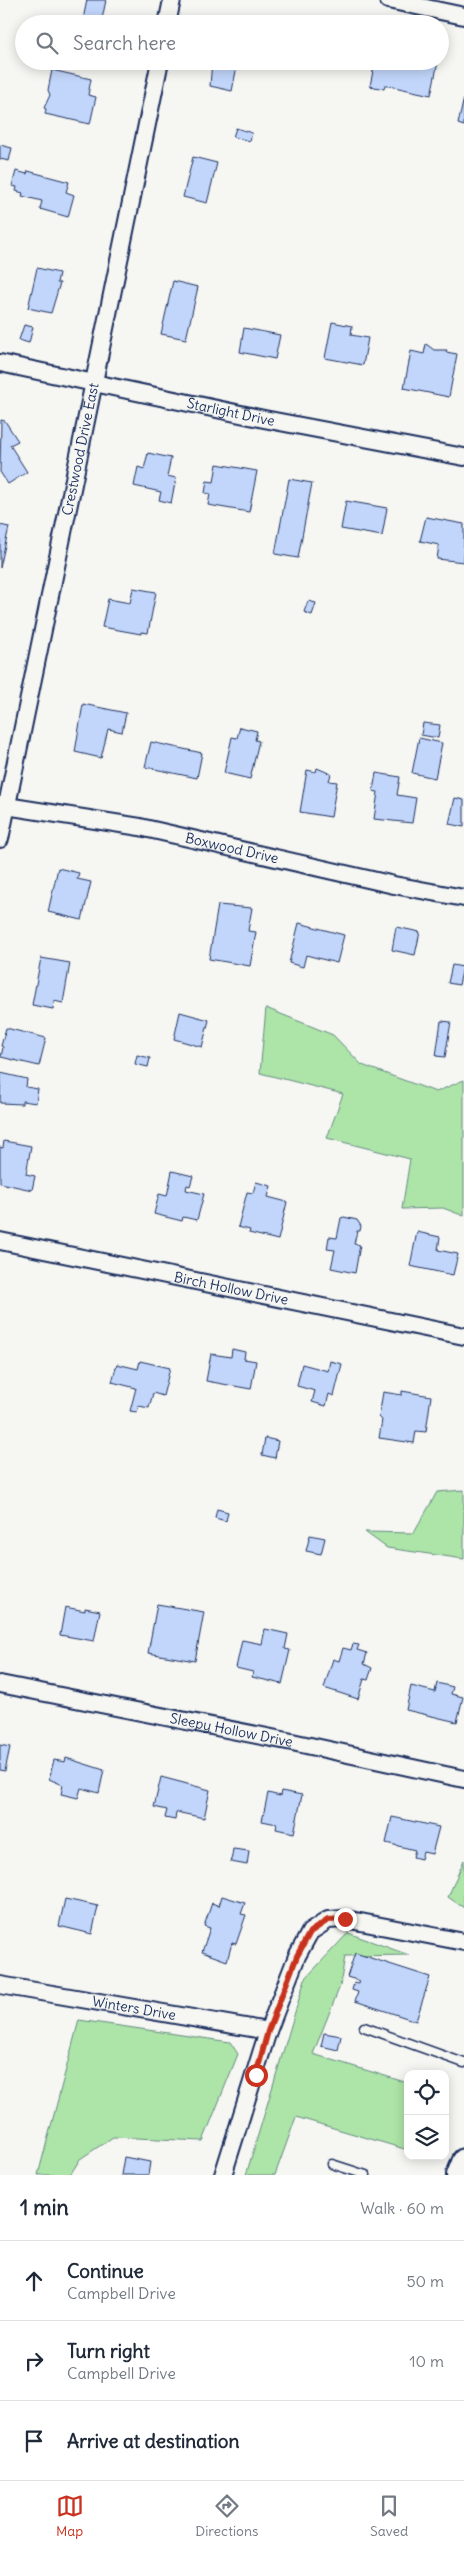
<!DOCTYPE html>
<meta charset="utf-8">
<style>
:root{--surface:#fff;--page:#f2f2f3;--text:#1f2937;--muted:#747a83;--line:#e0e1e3;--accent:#c8321e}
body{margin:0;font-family:Delius,sans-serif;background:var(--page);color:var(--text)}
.controls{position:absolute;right:15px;bottom:15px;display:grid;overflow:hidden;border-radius:10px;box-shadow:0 2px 12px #0003}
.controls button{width:45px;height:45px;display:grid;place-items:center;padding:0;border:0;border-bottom:1px solid var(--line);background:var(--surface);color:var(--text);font:25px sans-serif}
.stop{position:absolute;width:15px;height:15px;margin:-11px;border:4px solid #c8321e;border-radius:50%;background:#fff}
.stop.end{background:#c8321e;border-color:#fff;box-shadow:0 1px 5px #0008}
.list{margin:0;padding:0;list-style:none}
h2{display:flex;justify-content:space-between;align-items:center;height:65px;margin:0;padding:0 20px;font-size:21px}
h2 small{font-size:16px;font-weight:400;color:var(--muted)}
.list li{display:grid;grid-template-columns:32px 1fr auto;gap:15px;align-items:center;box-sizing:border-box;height:80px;padding:0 20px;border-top:1px solid var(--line)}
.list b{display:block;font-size:19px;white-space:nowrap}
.list p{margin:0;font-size:16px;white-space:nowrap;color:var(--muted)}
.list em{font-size:16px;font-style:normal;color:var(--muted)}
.icon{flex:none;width:28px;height:28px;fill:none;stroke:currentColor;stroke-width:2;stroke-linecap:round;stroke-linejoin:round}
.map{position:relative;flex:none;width:464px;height:2175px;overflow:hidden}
.search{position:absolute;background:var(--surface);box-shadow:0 2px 12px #0003;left:15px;right:15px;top:15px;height:55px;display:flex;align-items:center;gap:12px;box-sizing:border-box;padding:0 18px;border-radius:28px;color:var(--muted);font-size:19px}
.sheet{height:305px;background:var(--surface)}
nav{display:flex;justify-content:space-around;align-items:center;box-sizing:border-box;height:70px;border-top:1px solid var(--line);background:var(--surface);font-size:14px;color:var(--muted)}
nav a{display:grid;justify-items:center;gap:2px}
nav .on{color:var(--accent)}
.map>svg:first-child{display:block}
.green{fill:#ade4a7;stroke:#648a82}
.building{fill:#c2d6fb;stroke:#1b2f5e}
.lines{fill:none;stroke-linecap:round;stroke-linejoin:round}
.lane-casing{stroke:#1b2f5e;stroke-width:11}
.street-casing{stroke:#1b2f5e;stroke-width:20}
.secondary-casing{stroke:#1b2f5e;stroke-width:26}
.lane{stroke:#f6f6f2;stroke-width:8}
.street{stroke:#f6f6f2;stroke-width:16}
.secondary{stroke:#f6f6f2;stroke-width:22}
.route{stroke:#c8321e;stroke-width:6}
.labels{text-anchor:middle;stroke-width:4;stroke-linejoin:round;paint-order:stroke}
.street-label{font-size:14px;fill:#1b2f5e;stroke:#f6f6f2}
</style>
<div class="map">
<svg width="464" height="2175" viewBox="0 0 464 2175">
<rect width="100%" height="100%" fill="#f6f6f2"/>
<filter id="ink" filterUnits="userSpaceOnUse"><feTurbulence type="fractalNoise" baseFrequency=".02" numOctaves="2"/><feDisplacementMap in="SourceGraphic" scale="10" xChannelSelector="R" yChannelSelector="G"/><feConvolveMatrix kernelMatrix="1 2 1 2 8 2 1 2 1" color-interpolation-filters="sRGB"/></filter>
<g filter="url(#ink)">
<!-- green -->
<path class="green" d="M 266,1008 L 333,1035 L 362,1065 L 436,1092 L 464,1080 L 464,1216 L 443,1208 L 402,1209 L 410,1159 L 327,1138 L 343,1094 L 260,1073 Z
M 464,1490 L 464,1559 L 387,1548 L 365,1532 L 414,1533 L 437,1492 Z
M 464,1860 L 464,1908 L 448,1897 Z
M 348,1933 L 409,1955 L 345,1956 L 340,1986 L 313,2054 L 408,2083 L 408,2150 L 296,2117 L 275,2175 L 246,2175 L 305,1979 Z
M 79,2020 L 230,2042 L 238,2054 L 203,2141 L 113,2137 L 80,2159 L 70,2175 L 38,2175 Z"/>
<!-- building -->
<path class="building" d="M 87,0 L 106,0 L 101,24 L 82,24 Z
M 212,61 L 238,61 L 232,91 L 210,86 Z
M 301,61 L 335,61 L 333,69 Z
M 375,61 L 438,62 L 431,95 L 385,85 L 384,89 L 370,86 Z
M 52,70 L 91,79 L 88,95 L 96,97 L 90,124 L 45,114 L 46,109 L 44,108 L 50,95 L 48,90 Z
M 464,98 L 464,126 L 458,124 Z
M 236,128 L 252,133 L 250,141 L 233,137 Z
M 0,145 L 12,148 L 9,161 L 0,159 Z
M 193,157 L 217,163 L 207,203 L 183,197 Z
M 16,171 L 27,174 L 28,171 L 69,182 L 66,192 L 74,195 L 68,217 L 40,209 L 42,201 L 22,196 L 23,193 L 16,191 L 17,187 L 12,186 Z
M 37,268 L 59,273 L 57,283 L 60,283 L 51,313 L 28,308 Z
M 173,281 L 198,287 L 186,339 L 161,334 Z
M 332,322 L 352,326 L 351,335 L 368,338 L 363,365 L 325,358 Z
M 24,325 L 33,327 L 29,343 L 19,340 Z
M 244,328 L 280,335 L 275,359 L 240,352 Z
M 426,344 L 434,350 L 447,350 L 446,352 L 457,354 L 449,397 L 404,388 L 411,351 L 424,354 Z
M 1,420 L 5,421 L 18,441 L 10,445 L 27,472 L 8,484 L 0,472 Z
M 148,453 L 171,458 L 167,476 L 176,478 L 171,503 L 159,500 L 161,492 L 134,486 L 138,467 L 144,469 Z
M 217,464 L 257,471 L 249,512 L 208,505 L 210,494 L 205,493 L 207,481 L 214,482 Z
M 289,479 L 312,483 L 298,558 L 275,554 Z
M 346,501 L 387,508 L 382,536 L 341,529 Z
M 426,517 L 464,524 L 464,562 L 437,559 L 439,545 L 420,541 Z
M 0,525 L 9,527 L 0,568 Z
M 133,588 L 156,592 L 148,633 L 141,632 L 141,634 L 102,627 L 108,599 L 130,603 Z
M 308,601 L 316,603 L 312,615 L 304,612 Z
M 83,704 L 126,713 L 122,732 L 108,729 L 101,758 L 75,752 Z
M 423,723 L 440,725 L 438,738 L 421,735 Z
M 240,727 L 257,731 L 255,740 L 259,741 L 250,779 L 224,773 L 232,737 L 237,738 Z
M 419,738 L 442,743 L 435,778 L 412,773 Z
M 151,742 L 202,753 L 197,778 L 145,767 Z
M 317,768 L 331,774 L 329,781 L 337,782 L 331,817 L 300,812 L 307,770 L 316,772 Z
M 376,773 L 400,777 L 397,795 L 416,798 L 412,823 L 374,819 L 378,792 L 373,791 Z
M 455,798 L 464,800 L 464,827 L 449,824 Z
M 58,868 L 79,873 L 77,879 L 91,882 L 82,920 L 48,912 Z
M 218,905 L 252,908 L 248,931 L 256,932 L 250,966 L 209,959 Z
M 299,923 L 344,935 L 337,963 L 306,955 L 303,967 L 289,963 Z
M 396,927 L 420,932 L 415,955 L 392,950 Z
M 41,958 L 70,963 L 63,1003 L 54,1001 L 53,1009 L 32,1005 Z
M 452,965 L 463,967 L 459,985 L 448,983 Z
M 180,1012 L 209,1020 L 202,1047 L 174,1039 Z
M 441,1021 L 451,1022 L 445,1057 L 436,1056 Z
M 6,1028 L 46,1038 L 39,1066 L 1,1057 L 3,1047 L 1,1046 Z
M 137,1055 L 150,1058 L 148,1067 L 135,1064 Z
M 1,1073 L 27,1079 L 26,1087 L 38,1089 L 36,1103 L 22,1101 L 22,1104 L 0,1103 Z
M 4,1141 L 31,1146 L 26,1174 L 35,1176 L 32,1190 L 0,1183 L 0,1147 L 3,1148 Z
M 172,1171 L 193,1176 L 190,1186 L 187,1185 L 186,1190 L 204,1194 L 197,1220 L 183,1217 L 182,1221 L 154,1214 L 159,1194 L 167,1196 Z
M 256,1182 L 271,1186 L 268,1197 L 287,1202 L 278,1240 L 249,1233 L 250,1230 L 238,1227 L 247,1192 L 253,1193 Z
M 344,1217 L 357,1220 L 361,1226 L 360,1231 L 357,1231 L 354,1244 L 360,1245 L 355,1273 L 331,1268 L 335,1250 L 327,1249 L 329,1237 L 337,1238 L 341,1218 Z
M 417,1232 L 440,1237 L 438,1250 L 458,1254 L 453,1275 L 410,1266 Z
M 232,1349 L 245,1352 L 244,1359 L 256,1361 L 251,1389 L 206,1381 L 211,1354 L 231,1357 Z
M 140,1361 L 170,1368 L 163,1396 L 153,1393 L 149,1408 L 139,1406 L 137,1412 L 130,1411 L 136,1388 L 112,1382 L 117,1364 L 138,1369 Z
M 330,1361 L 342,1364 L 334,1396 L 329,1394 L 326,1406 L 312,1402 L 315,1391 L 297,1386 L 302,1364 L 328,1371 Z
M 402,1391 L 431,1396 L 426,1432 L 416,1431 L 414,1443 L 379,1438 L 382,1420 L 379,1417 L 383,1392 L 402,1395 Z
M 265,1438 L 278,1441 L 275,1458 L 262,1455 Z
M 217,1509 L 228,1512 L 226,1521 L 215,1518 Z
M 310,1535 L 325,1538 L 321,1554 L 306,1551 Z
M 157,1604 L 204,1612 L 195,1661 L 148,1653 Z
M 65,1607 L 85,1611 L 85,1608 L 100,1611 L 94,1641 L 60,1635 Z
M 265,1629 L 288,1634 L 285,1649 L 290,1650 L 282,1684 L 252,1677 L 253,1672 L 236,1668 L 242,1640 L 262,1644 Z
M 353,1644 L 359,1645 L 357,1650 L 367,1653 L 364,1664 L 372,1668 L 368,1680 L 364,1679 L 358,1699 L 324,1688 L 333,1659 L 339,1661 L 343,1648 L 351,1650 Z
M 437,1683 L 453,1687 L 451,1694 L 463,1697 L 457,1722 L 406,1710 L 411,1686 L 435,1692 Z
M 0,1745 L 10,1747 L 5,1771 L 0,1770 Z
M 66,1758 L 104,1770 L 99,1793 L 81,1788 L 78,1798 L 61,1794 L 63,1785 L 49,1779 L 54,1760 L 65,1762 Z
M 161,1777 L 210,1790 L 204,1818 L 176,1812 L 175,1820 L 165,1818 L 167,1810 L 154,1807 Z
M 281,1791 L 302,1795 L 294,1833 L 276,1829 L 277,1824 L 262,1821 L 268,1793 L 280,1796 Z
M 392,1817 L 439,1827 L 432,1854 L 423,1852 L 421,1859 L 413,1857 L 415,1850 L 386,1843 Z
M 233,1849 L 249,1851 L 247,1865 L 231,1862 Z
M 222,1896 L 245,1903 L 241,1914 L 246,1915 L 236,1944 L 232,1943 L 227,1961 L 202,1952 L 210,1928 L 204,1926 L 212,1903 L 219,1906 Z
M 65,1899 L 98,1906 L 92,1934 L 59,1926 Z
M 355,1953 L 430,1977 L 416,2021 L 355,2001 L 358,1992 L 352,1990 L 354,1983 L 359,1984 L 360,1981 L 347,1977 Z
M 324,2033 L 341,2036 L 338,2050 L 321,2046 Z
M 124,2157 L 150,2162 L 148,2175 L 121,2175 Z"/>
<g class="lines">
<defs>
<path id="lane" d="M 364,2027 L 464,2063
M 332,2164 L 366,2175"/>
<g id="street">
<path d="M 388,0 L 464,16"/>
<path d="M 167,24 L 172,0"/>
<path id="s1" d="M 0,363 L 264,419 L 464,457"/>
<path id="s2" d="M 0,805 L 140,827 L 394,885 L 464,898"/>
<path id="s3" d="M 0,839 L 160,61"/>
<path id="s4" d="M 0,1241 L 464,1336"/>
<path id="s5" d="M 0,1684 L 292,1742 L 464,1779"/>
<path id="s6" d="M 0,1985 L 268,2031"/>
<path d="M 223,2175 L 268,2031 L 297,1956 L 310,1932 L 328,1920 L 345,1919 L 464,1942"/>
</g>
<path id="secondary" d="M 458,2175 L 464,2160"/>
</defs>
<!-- lane casing -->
<use href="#lane" class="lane-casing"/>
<!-- street casing -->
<use href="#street" class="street-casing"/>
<!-- secondary casing -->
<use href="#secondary" class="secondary-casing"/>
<!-- lane -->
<use href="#lane" class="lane"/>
<!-- street -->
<use href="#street" class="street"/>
<!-- secondary -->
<use href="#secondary" class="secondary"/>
</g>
</g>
<g class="lines" filter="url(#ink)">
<!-- route -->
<path class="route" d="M 256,2075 L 268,2031 L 297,1956 L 310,1932 L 328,1920 L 345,1919"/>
</g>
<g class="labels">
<!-- street labels -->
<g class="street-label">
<text dy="5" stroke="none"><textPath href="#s1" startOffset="236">Starlight Drive</textPath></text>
<text dy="5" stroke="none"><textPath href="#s3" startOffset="398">Crestwood Drive East</textPath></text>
<text dy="5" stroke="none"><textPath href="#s2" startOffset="236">Boxwood Drive</textPath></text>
<text dy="5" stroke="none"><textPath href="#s4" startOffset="236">Birch Hollow Drive</textPath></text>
<text dy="5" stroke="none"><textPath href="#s5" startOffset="236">Sleepy Hollow Drive</textPath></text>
<text dy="5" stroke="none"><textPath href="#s6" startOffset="136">Winters Drive</textPath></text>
</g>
</g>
</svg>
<div class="controls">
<button><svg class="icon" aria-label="locate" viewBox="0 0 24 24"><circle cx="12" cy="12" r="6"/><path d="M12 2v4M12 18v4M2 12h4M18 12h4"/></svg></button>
<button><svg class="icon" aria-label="layers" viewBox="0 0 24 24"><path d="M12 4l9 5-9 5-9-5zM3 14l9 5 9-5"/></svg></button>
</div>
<div class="stop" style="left:256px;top:2075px"></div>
<div class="stop end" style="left:345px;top:1919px"></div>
<div class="search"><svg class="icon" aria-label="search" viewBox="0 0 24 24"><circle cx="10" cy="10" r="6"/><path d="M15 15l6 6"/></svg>Search here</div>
</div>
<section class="sheet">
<h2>1 min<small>Walk · 60 m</small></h2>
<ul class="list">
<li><svg class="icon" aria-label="ahead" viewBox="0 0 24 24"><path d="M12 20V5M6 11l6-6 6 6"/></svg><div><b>Continue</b><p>Campbell Drive</p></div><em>50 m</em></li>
<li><svg class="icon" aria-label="right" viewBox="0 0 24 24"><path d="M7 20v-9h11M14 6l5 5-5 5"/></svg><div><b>Turn right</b><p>Campbell Drive</p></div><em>10 m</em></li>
<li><svg class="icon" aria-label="arrive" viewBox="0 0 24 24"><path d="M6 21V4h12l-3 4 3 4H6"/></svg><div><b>Arrive at destination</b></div></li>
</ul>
</section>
<nav>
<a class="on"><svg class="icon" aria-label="map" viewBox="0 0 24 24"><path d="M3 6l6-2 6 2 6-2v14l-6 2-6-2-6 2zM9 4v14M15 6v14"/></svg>Map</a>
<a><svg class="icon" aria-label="directions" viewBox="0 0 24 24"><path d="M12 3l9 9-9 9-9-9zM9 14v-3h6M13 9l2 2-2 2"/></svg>Directions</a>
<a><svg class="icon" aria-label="saved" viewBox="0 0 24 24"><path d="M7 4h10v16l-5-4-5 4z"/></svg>Saved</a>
</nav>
